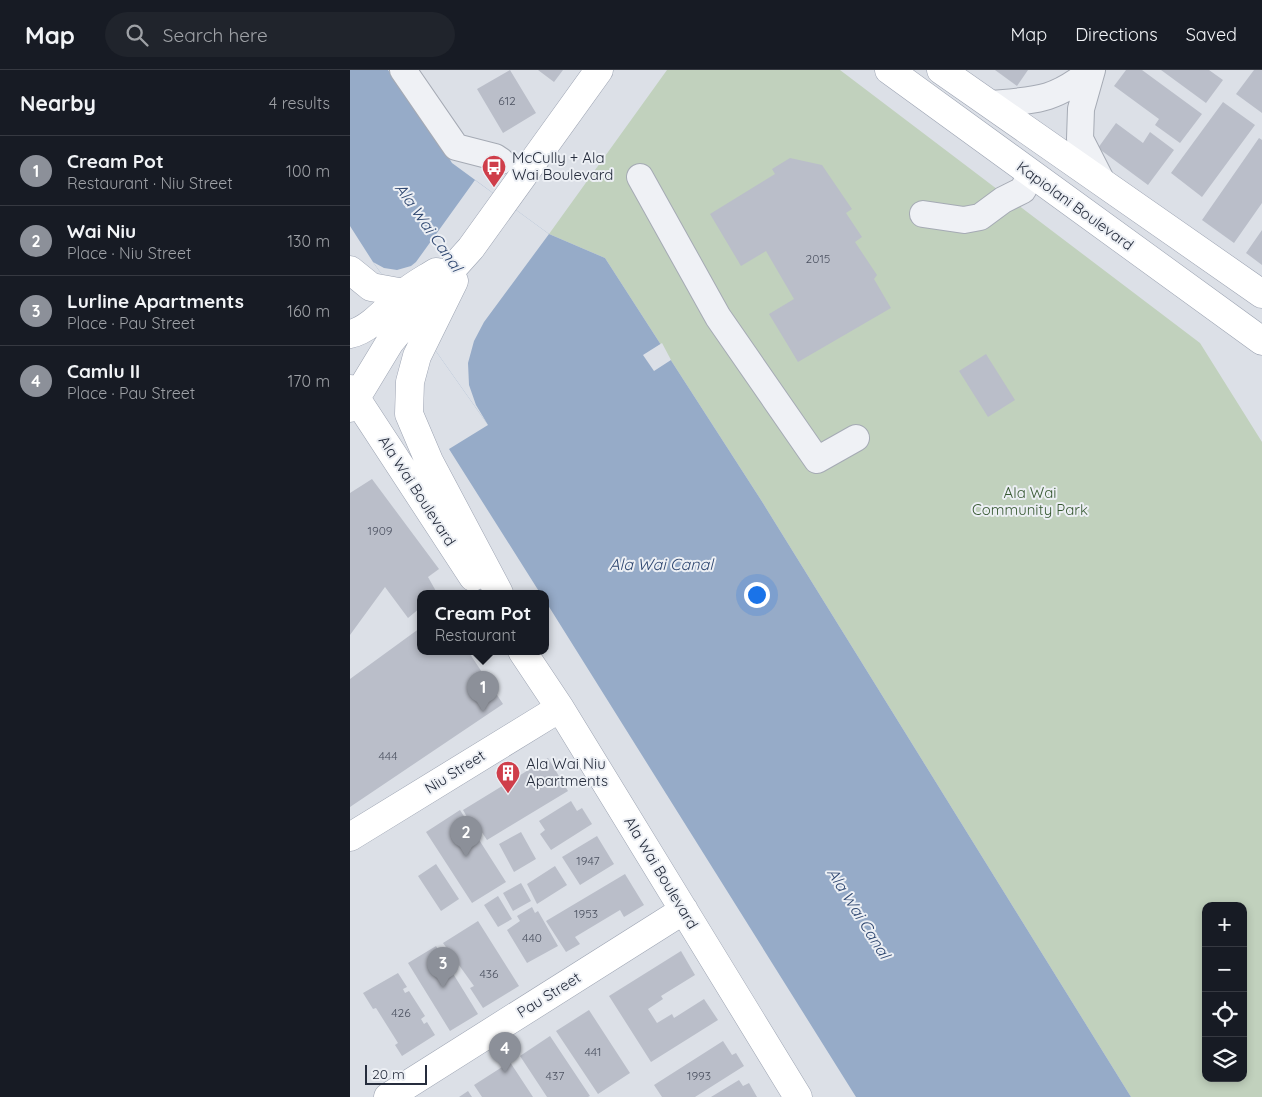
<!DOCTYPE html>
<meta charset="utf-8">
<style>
:root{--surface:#171b24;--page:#20242c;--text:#f1f3f6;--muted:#9ea1a6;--line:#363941;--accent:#8c9099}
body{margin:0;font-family:Quicksand,sans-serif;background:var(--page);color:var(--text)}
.controls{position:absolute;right:15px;bottom:15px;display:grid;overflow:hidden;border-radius:10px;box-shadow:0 2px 8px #0003}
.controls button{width:45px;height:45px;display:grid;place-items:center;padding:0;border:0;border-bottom:1px solid var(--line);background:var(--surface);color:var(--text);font:25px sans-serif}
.scale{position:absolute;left:15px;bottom:12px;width:62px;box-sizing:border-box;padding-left:5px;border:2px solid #262d3d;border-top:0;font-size:14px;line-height:18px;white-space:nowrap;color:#262d3d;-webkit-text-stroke:4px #eceff4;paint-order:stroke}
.you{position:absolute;left:406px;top:524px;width:18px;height:18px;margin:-12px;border:4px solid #fff;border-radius:50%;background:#1a73e8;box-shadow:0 0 0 8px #1a73e833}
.badge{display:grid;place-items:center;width:32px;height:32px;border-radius:50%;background:var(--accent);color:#fff;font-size:16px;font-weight:700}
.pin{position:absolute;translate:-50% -41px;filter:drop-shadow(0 1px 2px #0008)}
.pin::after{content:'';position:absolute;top:26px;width:18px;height:15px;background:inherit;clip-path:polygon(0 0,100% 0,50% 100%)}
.popup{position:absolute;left:67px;top:520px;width:132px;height:65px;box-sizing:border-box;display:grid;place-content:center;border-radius:10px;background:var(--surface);filter:drop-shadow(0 1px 4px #0005);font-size:16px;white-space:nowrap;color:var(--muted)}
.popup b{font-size:19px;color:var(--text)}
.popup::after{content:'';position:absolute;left:50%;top:100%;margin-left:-10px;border:10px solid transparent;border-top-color:var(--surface)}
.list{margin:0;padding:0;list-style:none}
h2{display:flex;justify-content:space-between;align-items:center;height:65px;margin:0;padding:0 20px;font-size:21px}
h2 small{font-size:16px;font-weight:400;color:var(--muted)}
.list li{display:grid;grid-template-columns:32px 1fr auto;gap:15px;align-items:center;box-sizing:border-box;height:70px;padding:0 20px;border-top:1px solid var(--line)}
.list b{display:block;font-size:19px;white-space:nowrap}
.list p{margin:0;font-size:16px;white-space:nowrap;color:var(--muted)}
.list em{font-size:16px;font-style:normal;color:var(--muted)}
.icon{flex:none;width:28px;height:28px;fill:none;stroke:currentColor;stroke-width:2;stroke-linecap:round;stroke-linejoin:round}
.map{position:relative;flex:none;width:912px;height:1027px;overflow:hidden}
header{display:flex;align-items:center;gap:30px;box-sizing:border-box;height:70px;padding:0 25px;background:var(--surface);border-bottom:1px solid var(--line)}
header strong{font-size:24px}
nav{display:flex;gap:28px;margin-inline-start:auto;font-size:18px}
.search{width:350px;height:45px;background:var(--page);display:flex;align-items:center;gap:12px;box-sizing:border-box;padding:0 18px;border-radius:28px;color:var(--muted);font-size:19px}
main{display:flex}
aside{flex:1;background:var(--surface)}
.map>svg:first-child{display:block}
.green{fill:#c1d1bd;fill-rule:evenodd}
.water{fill:#96abc8}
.pier{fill:#dce0e7}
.building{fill:#babec9}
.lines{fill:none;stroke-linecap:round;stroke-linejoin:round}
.minor-casing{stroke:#a5aab4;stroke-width:28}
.major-casing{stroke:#9ca3b2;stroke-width:29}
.minor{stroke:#eff1f5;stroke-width:26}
.major{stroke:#fff;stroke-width:28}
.labels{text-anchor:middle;stroke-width:4;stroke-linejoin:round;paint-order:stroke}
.number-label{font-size:12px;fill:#4b5160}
.poi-label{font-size:15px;fill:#262d3d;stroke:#eceff4;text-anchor:start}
.street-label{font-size:15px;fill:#262d3d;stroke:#eceff4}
.park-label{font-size:15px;fill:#385933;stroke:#eceff4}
.water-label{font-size:16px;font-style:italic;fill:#304871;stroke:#eceff4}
</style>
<header>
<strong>Map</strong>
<div class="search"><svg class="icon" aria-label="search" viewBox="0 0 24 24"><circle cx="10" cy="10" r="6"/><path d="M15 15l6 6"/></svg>Search here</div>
<nav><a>Map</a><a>Directions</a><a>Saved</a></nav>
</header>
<main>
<aside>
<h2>Nearby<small>4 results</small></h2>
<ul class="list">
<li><span class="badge">1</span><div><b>Cream Pot</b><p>Restaurant · Niu Street</p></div><em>100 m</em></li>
<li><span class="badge">2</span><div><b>Wai Niu</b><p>Place · Niu Street</p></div><em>130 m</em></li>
<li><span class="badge">3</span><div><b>Lurline Apartments</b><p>Place · Pau Street</p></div><em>160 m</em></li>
<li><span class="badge">4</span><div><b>Camlu II</b><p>Place · Pau Street</p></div><em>170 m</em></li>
</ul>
</aside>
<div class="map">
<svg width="912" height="1027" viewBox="0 0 912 1027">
<rect width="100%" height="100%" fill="#dce0e7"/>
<!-- green -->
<path class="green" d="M 317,0 L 490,0 L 850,273 L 912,372 L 912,1027 L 781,1027 L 411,430 L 255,188 L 199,164 ZM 856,836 L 893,836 L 893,1008 L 856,1008 Z"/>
<!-- water -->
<path class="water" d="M 0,0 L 38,0 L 80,57 L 102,93 L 199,164 L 255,188 L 411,430 L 781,1027 L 506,1027 L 196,532 L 196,523 L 190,523 L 99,379 L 138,355 L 23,192 L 0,156 Z"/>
<!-- pier -->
<path class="pier" d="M 125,110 L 199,164 L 134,252 L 124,271 L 118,293 L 119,315 L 126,335 L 138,355 L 23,192 L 34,198 L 47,200 L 61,196 L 66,192 Z
M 312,273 L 321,290 L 304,301 L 293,285 Z"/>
<!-- building -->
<path class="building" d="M 160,0 L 186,43 L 153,63 L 127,19 Z
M 188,0 L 213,0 L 204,12 Z
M 645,0 L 678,0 L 667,16 Z
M 776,0 L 792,0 L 852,44 L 830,73 L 805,55 L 809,49 L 764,16 Z
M 811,0 L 859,0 L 873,10 L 856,33 Z
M 904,0 L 912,0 L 912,43 L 886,24 Z
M 873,32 L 905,55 L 852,127 L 821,103 Z
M 766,53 L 793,73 L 800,62 L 824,80 L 798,115 L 748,78 Z
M 909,68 L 912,70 L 912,133 L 884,173 L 852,150 Z
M 440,88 L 472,95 L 502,139 L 496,143 L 512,167 L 505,172 L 527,205 L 524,209 L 541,238 L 448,292 L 419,244 L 444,229 L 416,181 L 391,196 L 360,144 L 425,104 L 422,99 Z
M 912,160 L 912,195 L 896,183 Z
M 636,284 L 665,330 L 638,347 L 609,301 Z
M 22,409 L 89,499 L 78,507 L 87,523 L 70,523 L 70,538 L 58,548 L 35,517 L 0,565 L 0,423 Z
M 70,558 L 70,581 L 118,581 L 153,634 L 0,737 L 0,609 Z
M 198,688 L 218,721 L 137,770 L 129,758 L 125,761 L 113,740 Z
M 221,731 L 227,741 L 232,738 L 242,754 L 201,780 L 190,764 L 195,760 L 189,751 Z
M 110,740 L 156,812 L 122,833 L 76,762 Z
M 171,762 L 186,789 L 164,802 L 149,774 Z
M 247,766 L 264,794 L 230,815 L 212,787 Z
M 86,794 L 109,829 L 91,841 L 68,806 Z
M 205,796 L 217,815 L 187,834 L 177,814 Z
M 275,804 L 294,835 L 274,847 L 270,840 L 225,867 L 230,874 L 216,882 L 196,851 Z
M 171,813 L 181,831 L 163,841 L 153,823 Z
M 148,826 L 162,849 L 148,857 L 134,835 Z
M 182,837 L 185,843 L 188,841 L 208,876 L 177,893 L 157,860 L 170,851 L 167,846 Z
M 128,851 L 169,916 L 133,938 L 120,918 L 124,916 L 93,873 Z
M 86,876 L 128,944 L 100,961 L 58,893 Z
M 331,881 L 345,905 L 311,926 L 313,929 L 298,939 L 307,953 L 322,944 L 324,948 L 354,929 L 368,950 L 301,992 L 259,926 Z
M 48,903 L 57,917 L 53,919 L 55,923 L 59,921 L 75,946 L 71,949 L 74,954 L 77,952 L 85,965 L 52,986 L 45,975 L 48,973 L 26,938 L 23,939 L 13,923 Z
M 239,940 L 280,1003 L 248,1024 L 206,961 Z
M 200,966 L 240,1026 L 238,1027 L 197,1027 L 170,986 Z
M 373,971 L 382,985 L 386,983 L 394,996 L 345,1027 L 312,1027 L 304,1015 Z
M 160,992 L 183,1027 L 132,1027 L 124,1015 Z
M 389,1010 L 393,1016 L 399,1013 L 407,1027 L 361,1027 Z
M 118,1021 L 122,1027 L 109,1027 Z"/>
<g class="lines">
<defs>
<path id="minor" d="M 53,0 L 106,77 L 145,87 L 151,91
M 742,0 L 731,39 L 730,69 L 752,112
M 640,34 C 687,30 704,31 742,0
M 290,107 L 368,247 L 467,390 L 506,368
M 573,144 L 614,150 L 630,147 L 653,130 L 673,120 L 680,104"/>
<path id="major" d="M 539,0 L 912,271
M 591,0 L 912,224
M 0,200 L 21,217 L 54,223
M 104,211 L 67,286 L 60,312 L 59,344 L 79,391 L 149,523
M 0,264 C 20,260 38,237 53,224 C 63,215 75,209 86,202
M 0,319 L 123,507
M 0,338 L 40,272 L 77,227 L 121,178 L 249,0
M 172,581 L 210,638 L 448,1027
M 0,767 L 210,638
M 38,1027 L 334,840"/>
</defs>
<!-- minor casing -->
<use href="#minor" class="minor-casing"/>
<!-- major casing -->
<use href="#major" class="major-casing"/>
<!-- minor -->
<use href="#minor" class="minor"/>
<!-- major -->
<use href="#major" class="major"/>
</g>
<!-- icons -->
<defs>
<symbol id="bus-pin" viewBox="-11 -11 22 30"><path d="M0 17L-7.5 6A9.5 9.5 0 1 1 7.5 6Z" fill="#cf3e4a" stroke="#eceff4"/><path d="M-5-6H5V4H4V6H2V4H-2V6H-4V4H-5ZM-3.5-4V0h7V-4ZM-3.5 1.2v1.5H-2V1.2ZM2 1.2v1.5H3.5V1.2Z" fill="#fff"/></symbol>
<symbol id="building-pin" viewBox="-11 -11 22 30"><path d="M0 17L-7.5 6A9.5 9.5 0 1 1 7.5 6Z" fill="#cf3e4a" stroke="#eceff4"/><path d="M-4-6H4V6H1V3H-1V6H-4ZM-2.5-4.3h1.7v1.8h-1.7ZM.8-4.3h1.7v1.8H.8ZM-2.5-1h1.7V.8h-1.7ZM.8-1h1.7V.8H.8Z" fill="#fff"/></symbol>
</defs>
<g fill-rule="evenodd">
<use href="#bus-pin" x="130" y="83" width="28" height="38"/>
<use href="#building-pin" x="144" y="689" width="28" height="38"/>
</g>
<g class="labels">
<!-- number labels -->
<g class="number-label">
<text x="157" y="35">612</text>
<text x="468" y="193">2015</text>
<text x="30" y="465">1909</text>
<text x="38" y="690">444</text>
<text x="238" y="795">1947</text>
<text x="236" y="848">1953</text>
<text x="182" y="872">440</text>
<text x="139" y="908">436</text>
<text x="51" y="947">426</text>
<text x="243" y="986">441</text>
<text x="205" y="1010">437</text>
<text x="349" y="1010">1993</text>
</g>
<!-- poi labels -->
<g class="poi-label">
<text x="162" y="93">McCully + Ala<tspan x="162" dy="17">Wai Boulevard</tspan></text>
<text x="176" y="699">Ala Wai Niu<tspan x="176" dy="17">Apartments</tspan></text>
</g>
<!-- street labels -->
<g class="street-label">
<text transform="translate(725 136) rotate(36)" y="5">Kapiolani Boulevard</text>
<text transform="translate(67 421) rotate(57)" y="5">Ala Wai Boulevard</text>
<text transform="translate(105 702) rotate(-32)" y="5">Niu Street</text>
<text transform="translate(311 803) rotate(59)" y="5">Ala Wai Boulevard</text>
<text transform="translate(199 925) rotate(-32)" y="5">Pau Street</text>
</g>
<!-- park labels -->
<g class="park-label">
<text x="680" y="428">Ala Wai<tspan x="680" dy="17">Community Park</tspan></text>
</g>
<!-- water labels -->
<g class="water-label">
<text transform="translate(79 157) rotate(55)" y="6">Ala Wai Canal</text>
<text x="311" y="500">Ala Wai Canal</text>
<text transform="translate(509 843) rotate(58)" y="6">Ala Wai Canal</text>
</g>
</g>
</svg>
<div class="controls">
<button>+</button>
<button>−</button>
<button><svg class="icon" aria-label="locate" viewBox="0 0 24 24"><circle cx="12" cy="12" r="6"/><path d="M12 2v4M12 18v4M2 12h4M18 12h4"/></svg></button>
<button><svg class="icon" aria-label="layers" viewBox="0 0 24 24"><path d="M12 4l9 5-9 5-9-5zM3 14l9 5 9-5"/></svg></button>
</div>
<div class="scale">20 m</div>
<div class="you"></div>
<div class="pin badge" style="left:133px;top:642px">1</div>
<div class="popup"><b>Cream Pot</b>Restaurant</div>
<div class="pin badge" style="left:116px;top:787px">2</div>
<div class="pin badge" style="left:93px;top:918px">3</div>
<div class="pin badge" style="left:155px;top:1003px">4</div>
</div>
</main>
